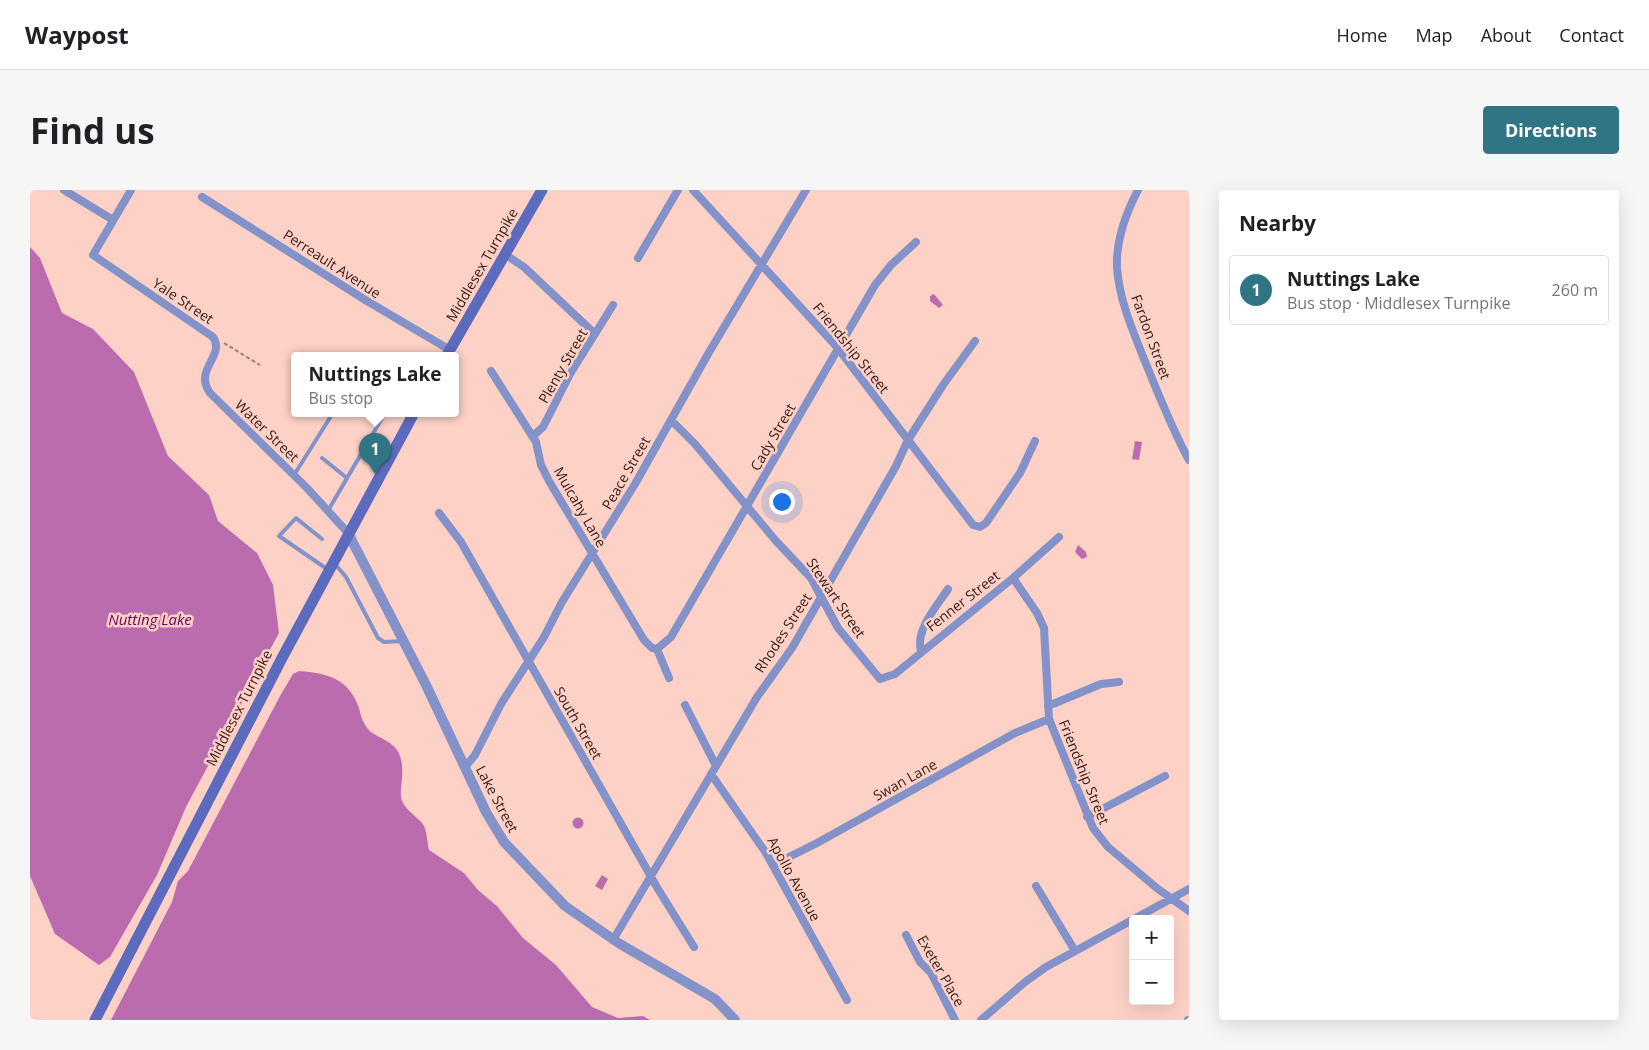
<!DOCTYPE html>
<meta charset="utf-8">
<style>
:root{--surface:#fff;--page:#f6f6f6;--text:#202124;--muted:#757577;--line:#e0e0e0;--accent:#307584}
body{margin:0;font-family:"Open Sans",sans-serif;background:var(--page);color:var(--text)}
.controls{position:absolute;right:15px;bottom:15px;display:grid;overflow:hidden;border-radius:5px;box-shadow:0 5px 20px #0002}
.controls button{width:45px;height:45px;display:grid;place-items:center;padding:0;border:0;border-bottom:1px solid var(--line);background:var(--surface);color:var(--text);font:25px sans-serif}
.you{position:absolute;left:751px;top:311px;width:18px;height:18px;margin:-12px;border:4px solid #fff;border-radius:50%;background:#1a73e8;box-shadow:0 0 0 8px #1a73e833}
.badge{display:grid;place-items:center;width:32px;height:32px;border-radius:50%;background:var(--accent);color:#fff;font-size:16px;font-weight:700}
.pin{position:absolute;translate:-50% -41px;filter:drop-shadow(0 1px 2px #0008)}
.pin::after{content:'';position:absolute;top:26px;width:18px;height:15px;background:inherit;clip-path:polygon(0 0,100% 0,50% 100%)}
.popup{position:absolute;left:261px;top:162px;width:168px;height:65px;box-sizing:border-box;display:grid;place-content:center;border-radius:5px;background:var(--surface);filter:drop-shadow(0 1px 4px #0005);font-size:16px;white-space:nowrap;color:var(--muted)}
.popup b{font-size:19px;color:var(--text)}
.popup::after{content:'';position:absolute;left:50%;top:100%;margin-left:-10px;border:10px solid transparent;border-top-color:var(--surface)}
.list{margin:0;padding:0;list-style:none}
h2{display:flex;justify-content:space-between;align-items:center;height:65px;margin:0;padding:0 20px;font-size:21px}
h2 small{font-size:16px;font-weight:400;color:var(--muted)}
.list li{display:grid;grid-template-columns:32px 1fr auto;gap:15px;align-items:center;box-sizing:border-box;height:70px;margin:0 10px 10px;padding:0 10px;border:1px solid var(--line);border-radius:5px}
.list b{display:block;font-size:19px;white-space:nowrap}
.list p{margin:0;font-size:16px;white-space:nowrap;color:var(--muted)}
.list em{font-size:16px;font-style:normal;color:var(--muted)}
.map{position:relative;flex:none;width:1159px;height:830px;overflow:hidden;border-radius:5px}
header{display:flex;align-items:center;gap:30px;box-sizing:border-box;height:70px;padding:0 25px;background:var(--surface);border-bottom:1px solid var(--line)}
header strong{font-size:24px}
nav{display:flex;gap:28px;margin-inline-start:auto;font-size:18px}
.intro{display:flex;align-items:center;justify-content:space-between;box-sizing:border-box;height:120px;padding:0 30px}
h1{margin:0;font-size:35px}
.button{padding:12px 22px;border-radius:5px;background:var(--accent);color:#fff;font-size:18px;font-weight:700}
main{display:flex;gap:30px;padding:0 30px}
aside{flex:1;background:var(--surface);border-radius:5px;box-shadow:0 5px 20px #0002}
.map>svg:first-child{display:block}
.water{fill:#bb6cae}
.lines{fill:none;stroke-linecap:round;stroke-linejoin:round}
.path{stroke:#a27e75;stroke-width:2;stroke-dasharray:4 2.5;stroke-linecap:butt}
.service{stroke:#8492ca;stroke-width:4}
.minor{stroke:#8492ca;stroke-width:8}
.tertiary{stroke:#8492ca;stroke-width:10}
.secondary{stroke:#5c6bbe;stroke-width:11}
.labels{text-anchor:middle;stroke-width:5;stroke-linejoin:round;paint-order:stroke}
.street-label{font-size:14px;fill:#351a15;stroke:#fdd1c6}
.water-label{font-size:15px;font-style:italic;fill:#68005e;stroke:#fdd1c6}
</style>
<header>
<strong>Waypost</strong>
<nav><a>Home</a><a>Map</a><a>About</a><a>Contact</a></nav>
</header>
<div class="intro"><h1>Find us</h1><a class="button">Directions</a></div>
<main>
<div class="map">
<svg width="1159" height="830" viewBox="0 0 1159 830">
<rect width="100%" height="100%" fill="#fdd1c6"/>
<!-- water -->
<path class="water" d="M 0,57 L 10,68 L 32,123 L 63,139 L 104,182 L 138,266 L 179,305 L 188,331 L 227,363 L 243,395 L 249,443 L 156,617 L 127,685 L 80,767 L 69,775 L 25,744 L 0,686 Z
M 904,104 L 913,115 L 909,118 L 900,111 L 900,106 Z
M 1105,251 L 1112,252 L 1109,270 L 1102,269 Z
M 1048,355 L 1056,362 L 1057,367 L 1052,369 L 1045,362 Z
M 269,481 C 298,483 319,489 329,518 C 331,527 334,536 341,542 C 351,549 366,553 370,566 C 376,583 368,599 372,611 C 376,620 387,627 393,634 C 397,640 397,652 399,660 L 434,683 L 448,700 L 467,716 L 493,748 L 526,775 L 562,817 L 588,828 L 613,826 L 620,830 L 81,830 L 142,712 L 148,691 L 158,681 L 250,506 L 263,484 Z
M542.5 633a5.5 5.5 0 1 1 11 0a5.5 5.5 0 1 1-11 0Z
M 572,685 L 578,689 L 572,700 L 565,696 Z"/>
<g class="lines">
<!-- path -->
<path class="path" d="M 194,153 L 230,175"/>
<!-- service -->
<path class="service" d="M 292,268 L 317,288
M 264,285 L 303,223
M 299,319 L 355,223
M 292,349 L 266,328 L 249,346 L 297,379
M 305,374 L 316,387 L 348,448 L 354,452 L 373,451"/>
<!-- minor -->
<path class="minor" d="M 34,0 L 83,30
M 101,0 L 63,65 L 183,147 C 196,166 163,179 180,203 L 277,298 L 318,343
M 663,0 L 807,157 L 943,335 L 950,337 L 956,333 L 990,283 L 1005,251
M 1108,0 C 1096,23 1086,50 1087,77 C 1089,109 1102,139 1114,169 C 1128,203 1141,237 1159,270
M 172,7 L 337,111 L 420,160
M 476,65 L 494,77 L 565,144
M 608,68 L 648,0
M 461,181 L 506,252 L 511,275 L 519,291 L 614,450 L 622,458 L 627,459
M 641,230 L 665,254 L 746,351 L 781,388 L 808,438 L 850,489 L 865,484 L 983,388 L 1029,347
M 503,246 L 513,237 L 540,184 L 583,115
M 409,323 L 431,352 L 628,699 L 664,757
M 983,388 L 1007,423 L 1014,438 L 1019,529 L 1063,638 L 1078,657 L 1128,699 L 1159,721
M 627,459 L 641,447 L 845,95 L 861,75 L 886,52
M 627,459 L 639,488
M 891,461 C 885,440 907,416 918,399
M 655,515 L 686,576
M 1018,516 L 1071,494 L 1089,492
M 435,577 L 445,565 L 471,514 L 514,447 L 532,412 L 605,294 L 678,164 L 776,0
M 681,584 L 736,663 L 817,810
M 1057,627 L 1135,586
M 743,675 L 787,653 L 985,543 L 1019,529
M 1006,696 L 1045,761
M 876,745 L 890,772 L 901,783 L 925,830
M 583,750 L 727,507 L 762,458 L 866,276 L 878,250 L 913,195 L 945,151
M 951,830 L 995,792 L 1016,777 L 1159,699
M 1158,830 L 1159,830"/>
<!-- tertiary -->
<path class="tertiary" d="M 318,343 L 396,495 L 456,622 L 474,652 L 535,716 L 590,754 L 685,809 L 705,830"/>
<!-- secondary -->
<path class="secondary" d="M 417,165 L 512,0
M 65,830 L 252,468 L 384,223"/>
</g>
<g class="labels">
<!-- street labels -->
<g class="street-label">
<text transform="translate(302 74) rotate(33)" y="5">Perreault Avenue</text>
<text transform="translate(452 75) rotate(-60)" y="5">Middlesex Turnpike</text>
<text transform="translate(153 111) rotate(34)" y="5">Yale Street</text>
<text transform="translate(1121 147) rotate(70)" y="5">Fardon Street</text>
<text transform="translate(821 158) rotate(51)" y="5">Friendship Street</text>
<text transform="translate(533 176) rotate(-60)" y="5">Plenty Street</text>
<text transform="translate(237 241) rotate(44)" y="5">Water Street</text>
<text transform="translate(743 247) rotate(-60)" y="5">Cady Street</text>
<text transform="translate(596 283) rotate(-60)" y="5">Peace Street</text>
<text transform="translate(550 317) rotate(60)" y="5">Mulcahy Lane</text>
<text transform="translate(806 408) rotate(56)" y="5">Stewart Street</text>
<text transform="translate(933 411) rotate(-38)" y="5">Fenner Street</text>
<text transform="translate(753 443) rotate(-57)" y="5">Rhodes Street</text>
<text transform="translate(209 518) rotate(-63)" y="5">Middlesex Turnpike</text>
<text transform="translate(548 533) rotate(60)" y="5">South Street</text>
<text transform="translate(1054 582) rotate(68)" y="5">Friendship Street</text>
<text transform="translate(875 590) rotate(-29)" y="5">Swan Lane</text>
<text transform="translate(467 609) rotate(62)" y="5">Lake Street</text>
<text transform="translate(764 689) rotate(61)" y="5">Apollo Avenue</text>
<text transform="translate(911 781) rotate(60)" y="5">Exeter Place</text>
</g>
<!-- water labels -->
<g class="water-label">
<text x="120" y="435">Nutting Lake</text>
</g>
</g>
</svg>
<div class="controls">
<button>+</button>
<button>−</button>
</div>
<div class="you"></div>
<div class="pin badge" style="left:345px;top:284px">1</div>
<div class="popup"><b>Nuttings Lake</b>Bus stop</div>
</div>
<aside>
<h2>Nearby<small></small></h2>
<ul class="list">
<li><span class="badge">1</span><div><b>Nuttings Lake</b><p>Bus stop · Middlesex Turnpike</p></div><em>260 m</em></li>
</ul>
</aside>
</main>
